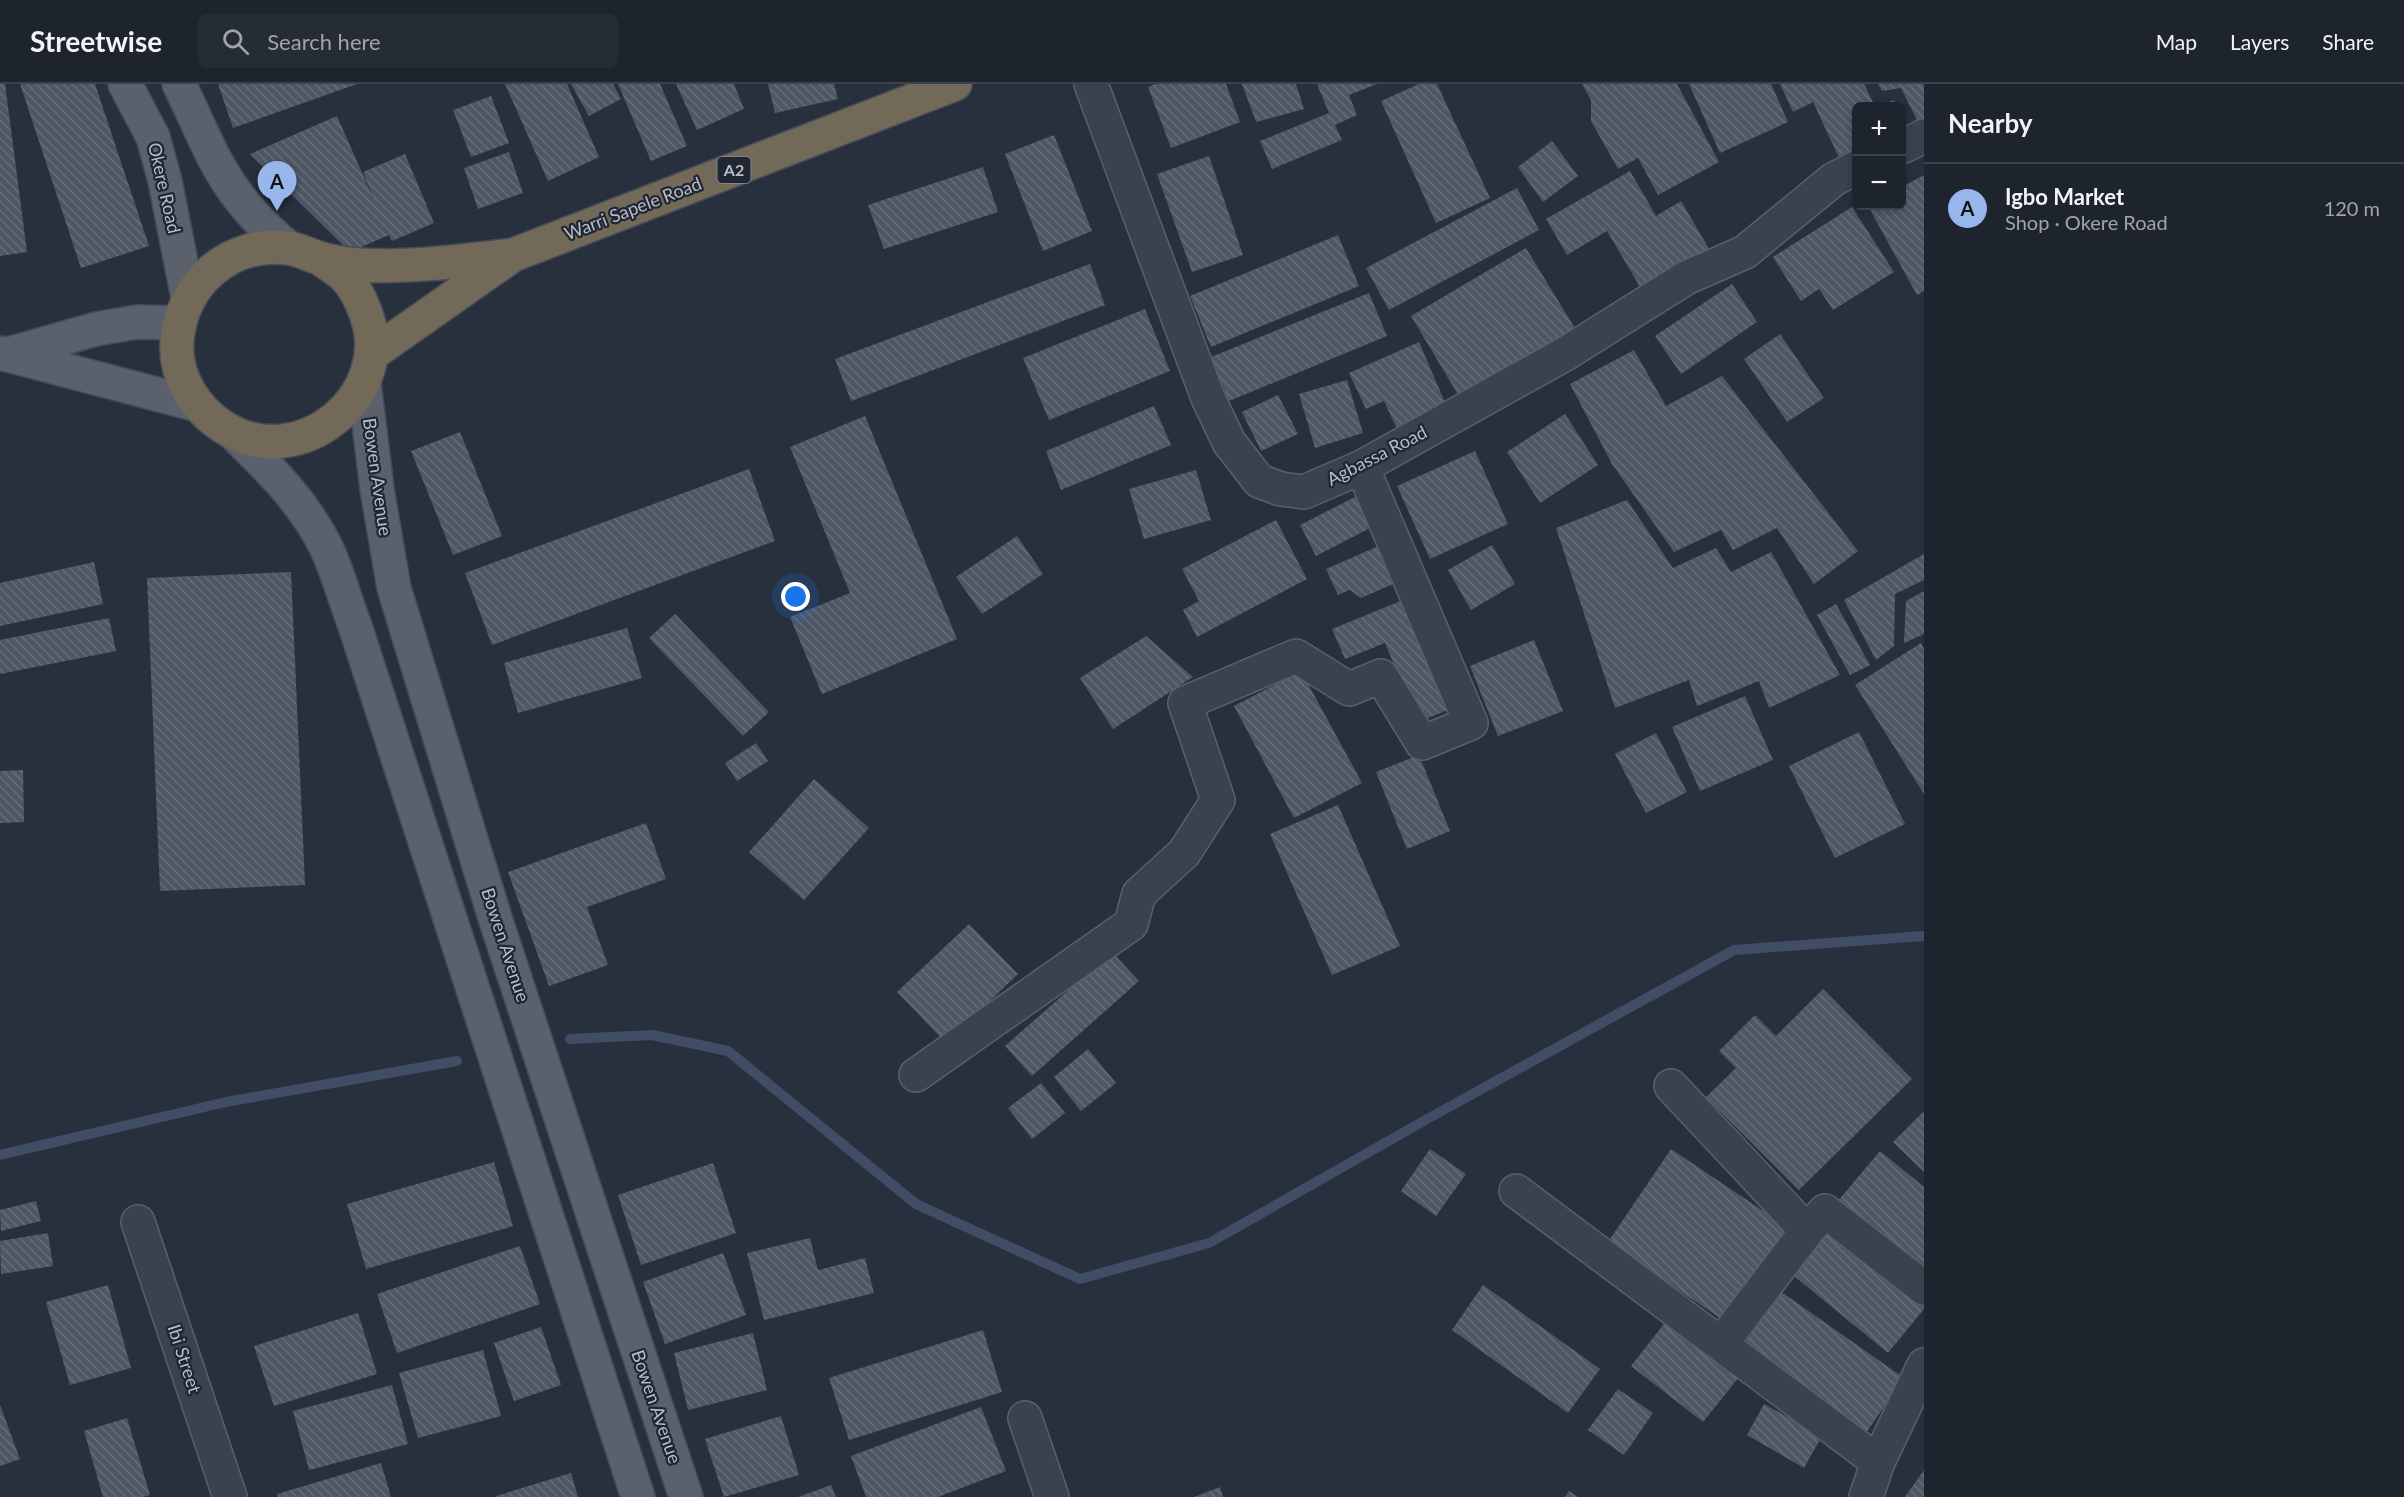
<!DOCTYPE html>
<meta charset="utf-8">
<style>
:root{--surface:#1e242e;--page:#262c36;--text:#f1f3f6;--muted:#a1a4aa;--line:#3c414a;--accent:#98b5ec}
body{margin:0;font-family:Lato,sans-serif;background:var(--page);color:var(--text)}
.controls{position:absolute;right:18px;top:18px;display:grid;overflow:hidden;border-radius:9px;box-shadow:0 3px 9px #0003}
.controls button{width:54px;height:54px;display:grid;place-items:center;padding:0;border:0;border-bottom:2px solid var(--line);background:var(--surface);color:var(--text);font:30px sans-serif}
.you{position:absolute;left:796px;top:513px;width:21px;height:21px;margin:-15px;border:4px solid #fff;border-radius:50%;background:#1a73e8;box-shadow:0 0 0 9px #1a73e833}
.badge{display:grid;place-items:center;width:39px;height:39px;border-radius:50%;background:var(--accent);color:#111;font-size:20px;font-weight:700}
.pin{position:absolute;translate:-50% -50px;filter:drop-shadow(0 2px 3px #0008)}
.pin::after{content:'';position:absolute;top:32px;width:21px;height:18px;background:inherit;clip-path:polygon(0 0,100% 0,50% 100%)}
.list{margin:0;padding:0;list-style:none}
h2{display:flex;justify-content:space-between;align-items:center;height:78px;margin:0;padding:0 24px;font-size:26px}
h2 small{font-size:20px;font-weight:400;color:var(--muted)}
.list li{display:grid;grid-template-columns:39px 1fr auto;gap:18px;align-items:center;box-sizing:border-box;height:90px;padding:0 24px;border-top:2px solid var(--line)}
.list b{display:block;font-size:22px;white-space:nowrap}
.list p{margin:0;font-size:20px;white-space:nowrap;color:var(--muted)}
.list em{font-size:20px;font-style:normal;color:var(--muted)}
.icon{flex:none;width:33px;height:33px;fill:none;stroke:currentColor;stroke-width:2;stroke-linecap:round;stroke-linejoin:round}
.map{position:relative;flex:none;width:1924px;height:1413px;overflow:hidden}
header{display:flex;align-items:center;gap:36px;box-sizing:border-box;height:84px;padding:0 30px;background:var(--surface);border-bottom:2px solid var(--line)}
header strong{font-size:28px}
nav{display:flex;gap:33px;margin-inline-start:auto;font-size:21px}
.search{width:420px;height:54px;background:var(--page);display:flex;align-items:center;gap:15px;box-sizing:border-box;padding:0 21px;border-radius:9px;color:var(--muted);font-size:22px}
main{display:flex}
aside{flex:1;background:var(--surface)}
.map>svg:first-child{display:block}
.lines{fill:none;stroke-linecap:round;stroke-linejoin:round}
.stream{stroke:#404d64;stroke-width:10}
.building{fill:url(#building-back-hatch)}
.minor-casing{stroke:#59606b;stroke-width:36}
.major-casing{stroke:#454b56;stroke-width:36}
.highway-casing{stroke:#464d58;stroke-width:36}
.minor{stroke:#3b424d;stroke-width:33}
.major{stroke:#5a616d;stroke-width:33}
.highway{stroke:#726959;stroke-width:33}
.labels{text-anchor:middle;stroke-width:4.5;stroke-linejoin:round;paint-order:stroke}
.shield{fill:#202732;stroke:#8a909b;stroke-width:1.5}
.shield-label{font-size:16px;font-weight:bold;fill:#b8bdc8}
.street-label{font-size:18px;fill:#b8bdc8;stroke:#202732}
</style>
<header>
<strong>Streetwise</strong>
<div class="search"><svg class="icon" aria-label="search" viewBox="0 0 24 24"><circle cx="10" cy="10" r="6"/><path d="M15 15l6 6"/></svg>Search here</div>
<nav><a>Map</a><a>Layers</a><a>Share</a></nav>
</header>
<main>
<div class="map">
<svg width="1924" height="1413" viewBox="0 0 1924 1413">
<defs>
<pattern id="building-back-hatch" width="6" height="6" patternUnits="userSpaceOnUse" patternTransform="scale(1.5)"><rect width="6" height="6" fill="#4e5765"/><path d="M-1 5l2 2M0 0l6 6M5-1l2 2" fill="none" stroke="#656d7a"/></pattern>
</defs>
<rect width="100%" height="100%" fill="#28303d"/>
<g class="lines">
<!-- stream -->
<path class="stream" d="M 570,955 L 652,951 L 728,967 L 916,1120 L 1080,1195 L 1209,1159 L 1429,1034 L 1734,866 L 1924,852
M 0,1071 L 226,1018 L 457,977"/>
</g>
<!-- building -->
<path class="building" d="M 0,0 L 5,0 L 27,168 L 0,172 Z
M 20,0 L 95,0 L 149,162 L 81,184 Z
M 218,0 L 357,0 L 233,44 Z
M 505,0 L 567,0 L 599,73 L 548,97 Z
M 571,0 L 613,0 L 621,15 L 589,32 Z
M 618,0 L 660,0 L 687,62 L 651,77 Z
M 676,0 L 734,0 L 744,25 L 697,46 Z
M 768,0 L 834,0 L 838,15 L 775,29 Z
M 1155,0 L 1226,0 L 1240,38 L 1171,64 L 1148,3 Z
M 1242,0 L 1296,0 L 1304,25 L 1256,38 Z
M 1317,0 L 1377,0 L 1349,11 L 1357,31 L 1335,41 L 1342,56 L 1272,85 L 1260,57 L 1329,29 Z
M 1419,0 L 1437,0 L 1490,114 L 1436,139 L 1381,17 Z
M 1582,0 L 1677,0 L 1719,78 L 1658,111 L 1638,74 L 1618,85 L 1591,37 L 1591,16 Z
M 1689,0 L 1771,0 L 1788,38 L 1720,69 Z
M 1780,0 L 1864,0 L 1875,22 L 1856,22 L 1856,71 L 1841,78 L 1813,18 L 1793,28 Z
M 1878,0 L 1924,0 L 1924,37 L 1919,40 L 1901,4 L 1882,7 Z
M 491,12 L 509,59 L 471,73 L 453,26 Z
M 1894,16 L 1897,22 L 1879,22 Z
M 337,32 L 374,116 L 363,88 L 405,70 L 434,139 L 392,157 L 389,151 L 350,168 L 250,70 Z
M 1054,51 L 1092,147 L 1043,167 L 1005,70 Z
M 1552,57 L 1578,92 L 1543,118 L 1518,83 Z
M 509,68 L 523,109 L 478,125 L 464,84 Z
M 1209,72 L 1243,171 L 1192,188 L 1157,90 Z
M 983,83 L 998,128 L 884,165 L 868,121 Z
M 1630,87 L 1656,132 L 1681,117 L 1711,168 L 1643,208 L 1607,147 L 1567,171 L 1546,135 Z
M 1924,91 L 1924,207 L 1917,211 L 1868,122 L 1902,122 L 1902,103 Z
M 1517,104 L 1539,146 L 1389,226 L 1366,184 Z
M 1852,123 L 1894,188 L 1833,226 L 1819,205 L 1801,217 L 1773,173 Z
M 1338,151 L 1359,202 L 1211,263 L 1190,212 Z
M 1526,164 L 1576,246 L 1460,314 L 1411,232 Z
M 1090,180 L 1105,221 L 851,317 L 835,275 Z
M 1732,200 L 1757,238 L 1681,290 L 1655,252 Z
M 1369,209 L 1387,252 L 1229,317 L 1211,273 Z
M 1145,225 L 1170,287 L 1049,336 L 1023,274 Z
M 1780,250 L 1824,314 L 1787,338 L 1744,275 Z
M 1419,258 L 1447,323 L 1397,345 L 1384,317 L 1366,325 L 1349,289 Z
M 1634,266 L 1666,322 L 1722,292 L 1858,467 L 1814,500 L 1777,444 L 1733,466 L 1721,446 L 1674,468 L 1612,380 L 1570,300 Z
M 1347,296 L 1363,349 L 1315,364 L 1299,310 Z
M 1278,311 L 1298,350 L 1261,367 L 1242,328 Z
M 1154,322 L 1171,361 L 1061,406 L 1046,367 Z
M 1565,330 L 1598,381 L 1540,419 L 1507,368 Z
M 865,332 L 957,555 L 822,610 L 790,533 L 850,509 L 790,363 Z
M 460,348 L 502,452 L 453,471 L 411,367 Z
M 1475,367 L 1508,440 L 1430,475 L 1397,402 Z
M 749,385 L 775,457 L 492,561 L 465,489 Z
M 1196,386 L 1211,436 L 1144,455 L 1129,405 Z
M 1363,409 L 1378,440 L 1316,472 L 1300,441 Z
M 1627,416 L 1673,484 L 1716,464 L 1731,488 L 1771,468 L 1840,591 L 1769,624 L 1759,597 L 1697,622 L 1689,596 L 1615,624 L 1556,444 Z
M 1276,436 L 1307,495 L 1197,553 L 1183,526 L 1199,517 L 1182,485 Z
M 1017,452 L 1043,490 L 982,530 L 956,493 Z
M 1383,460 L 1400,497 L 1361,514 L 1350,506 L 1338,511 L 1326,485 Z
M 1492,461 L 1515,500 L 1471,526 L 1448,486 Z
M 1924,470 L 1924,496 L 1895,510 L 1894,562 L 1876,576 L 1844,516 Z
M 94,478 L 103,520 L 0,542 L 0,499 Z
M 291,488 L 305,801 L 160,807 L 147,494 Z
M 1924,507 L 1924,550 L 1904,559 L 1906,517 Z
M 1408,514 L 1453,624 L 1418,638 L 1385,559 L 1345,575 L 1332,545 Z
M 1836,520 L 1870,581 L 1850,591 L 1817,531 Z
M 675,530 L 769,628 L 743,652 L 649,554 Z
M 109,534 L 116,567 L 0,590 L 0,556 Z
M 627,544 L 642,594 L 518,629 L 504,579 Z
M 1146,552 L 1193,593 L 1113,645 L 1080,594 Z
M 1534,556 L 1563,627 L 1498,652 L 1470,582 Z
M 1921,559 L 1924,565 L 1924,710 L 1855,601 Z
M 1301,587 L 1362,699 L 1294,734 L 1234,622 Z
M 1745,612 L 1773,676 L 1700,707 L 1672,643 Z
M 1859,648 L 1905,740 L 1835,774 L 1789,682 Z
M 1656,649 L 1687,708 L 1646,729 L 1615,670 Z
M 756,659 L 768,677 L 737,697 L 725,679 Z
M 1419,671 L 1450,747 L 1407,765 L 1376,688 Z
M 23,686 L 24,738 L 0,739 L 0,687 Z
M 814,695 L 869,744 L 804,816 L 749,768 Z
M 1338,721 L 1400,862 L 1332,891 L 1270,750 Z
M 646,739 L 666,795 L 587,823 L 608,881 L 549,902 L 508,788 Z
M 969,840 L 1018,890 L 946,959 L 897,908 Z
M 1112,868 L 1139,897 L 1032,992 L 1005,962 Z
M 1823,905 L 1912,995 L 1799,1106 L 1706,1013 L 1736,984 L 1719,967 L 1755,931 L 1776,952 Z
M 1088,965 L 1116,999 L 1081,1027 L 1054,993 Z
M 1041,999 L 1065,1029 L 1032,1055 L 1008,1024 Z
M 1924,1027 L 1924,1088 L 1893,1058 Z
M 1430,1065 L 1466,1090 L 1436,1132 L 1401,1107 Z
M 1671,1065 L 1790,1145 L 1726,1238 L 1608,1158 Z
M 1880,1067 L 1924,1103 L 1924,1190 L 1837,1118 Z
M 494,1078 L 513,1142 L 366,1185 L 347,1120 Z
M 713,1079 L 736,1149 L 641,1181 L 618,1111 Z
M 36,1117 L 41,1137 L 1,1147 L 0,1126 Z
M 1832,1143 L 1924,1218 L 1924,1225 L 1888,1269 L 1793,1191 Z
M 48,1149 L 53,1182 L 1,1190 L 0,1157 Z
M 810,1154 L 818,1186 L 865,1174 L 874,1209 L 764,1236 L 747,1169 Z
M 520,1162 L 540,1220 L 397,1269 L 377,1210 Z
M 723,1169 L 746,1231 L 665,1260 L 643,1198 Z
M 108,1201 L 131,1284 L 70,1301 L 46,1218 Z
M 1483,1201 L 1600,1285 L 1568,1329 L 1452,1246 Z
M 1780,1207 L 1904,1294 L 1866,1349 L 1742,1263 Z
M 358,1229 L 377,1290 L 274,1322 L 254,1262 Z
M 1667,1236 L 1739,1293 L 1703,1338 L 1631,1282 Z
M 541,1243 L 561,1301 L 514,1317 L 494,1259 Z
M 983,1246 L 1002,1308 L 849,1356 L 829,1294 Z
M 753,1249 L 767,1306 L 688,1326 L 674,1269 Z
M 483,1266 L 501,1332 L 418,1354 L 399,1289 Z
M 392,1301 L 408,1360 L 309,1386 L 293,1327 Z
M 1618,1305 L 1653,1329 L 1624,1371 L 1588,1346 Z
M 1764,1320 L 1822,1352 L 1804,1384 L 1747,1351 Z
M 0,1321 L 20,1375 L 0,1382 Z
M 981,1323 L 1006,1387 L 938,1413 L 866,1413 L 851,1372 Z
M 781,1332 L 799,1391 L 724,1413 L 705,1355 Z
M 127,1334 L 150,1411 L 143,1413 L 103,1413 L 84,1347 Z
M 381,1379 L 391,1413 L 278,1413 L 277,1410 Z
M 1924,1386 L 1924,1413 L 1905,1413 Z
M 571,1389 L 578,1413 L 496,1413 L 496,1412 Z
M 831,1401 L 836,1413 L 798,1413 Z
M 1220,1403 L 1223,1413 L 1194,1413 Z
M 1569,1407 L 1578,1413 L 1565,1413 Z"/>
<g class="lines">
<defs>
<path id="minor" d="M 1091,0 L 1208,314 L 1229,358 L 1259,397 L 1281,405 L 1304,408 L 1362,383 L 1565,270 L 1686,194 L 1745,168 L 1834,95 L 1856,84
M 1902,63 L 1924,52
M 916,991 L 1131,840 L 1139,810 L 1184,769 L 1218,716 L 1185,619 L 1296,572 L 1349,605 L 1381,592 L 1422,659 L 1471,639 L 1362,383
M 1671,1002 L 1807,1147 L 1825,1127 L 1924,1204
M 1516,1107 L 1878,1378
M 138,1138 L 230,1413
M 1721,1260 L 1807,1147
M 1025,1334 L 1052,1413
M 1866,1413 L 1878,1378 L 1924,1281"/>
<path id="major" d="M 125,0 L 153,53 L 165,97 L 188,214
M 179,0 C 194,29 205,60 222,88 C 238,116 264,144 289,164
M 0,269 L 198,321
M 8,270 L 96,245 L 137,238 L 179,239
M 364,298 L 377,405 L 394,504 L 496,837 L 686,1413
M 232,348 C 268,383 304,418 326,463 C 338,488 345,516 355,542 L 638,1413"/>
<path id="highway" d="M 321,175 C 328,180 336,185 343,191 C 354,201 361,216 366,230 C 396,311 300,390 225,344 C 196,326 174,293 177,257 C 182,199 229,157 288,164 C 298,165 309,171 319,174 C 331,178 346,180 359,181 C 411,184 462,177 513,171
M 372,270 L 513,171 L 955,0"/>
</defs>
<!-- minor casing -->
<use href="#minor" class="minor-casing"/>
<!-- major casing -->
<use href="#major" class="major-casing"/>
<!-- highway casing -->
<use href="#highway" class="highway-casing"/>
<!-- minor -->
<use href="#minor" class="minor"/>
<!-- major -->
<use href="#major" class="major"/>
<!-- highway -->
<use href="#highway" class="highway"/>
</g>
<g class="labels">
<!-- shield labels -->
<rect class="shield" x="717.5" y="73" width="33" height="26" rx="4.5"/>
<g class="shield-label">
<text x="734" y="92">A2</text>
</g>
<!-- street labels -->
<g class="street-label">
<text transform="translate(164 104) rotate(77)" y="6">Okere Road</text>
<text transform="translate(633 125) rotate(-21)" y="6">Warri Sapele Road</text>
<text transform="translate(1377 372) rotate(-27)" y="6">Agbassa Road</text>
<text transform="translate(377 393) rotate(82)" y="6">Bowen Avenue</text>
<text transform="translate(505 861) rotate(72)" y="6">Bowen Avenue</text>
<text transform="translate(184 1275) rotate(72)" y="6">Ibi Street</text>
<text transform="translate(656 1323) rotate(71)" y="6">Bowen Avenue</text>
</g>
</g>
</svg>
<div class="controls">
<button>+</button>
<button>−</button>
</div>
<div class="you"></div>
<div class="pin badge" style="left:277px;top:127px">A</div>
</div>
<aside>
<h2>Nearby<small></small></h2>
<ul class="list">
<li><span class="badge">A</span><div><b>Igbo Market</b><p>Shop · Okere Road</p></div><em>120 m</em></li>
</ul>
</aside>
</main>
